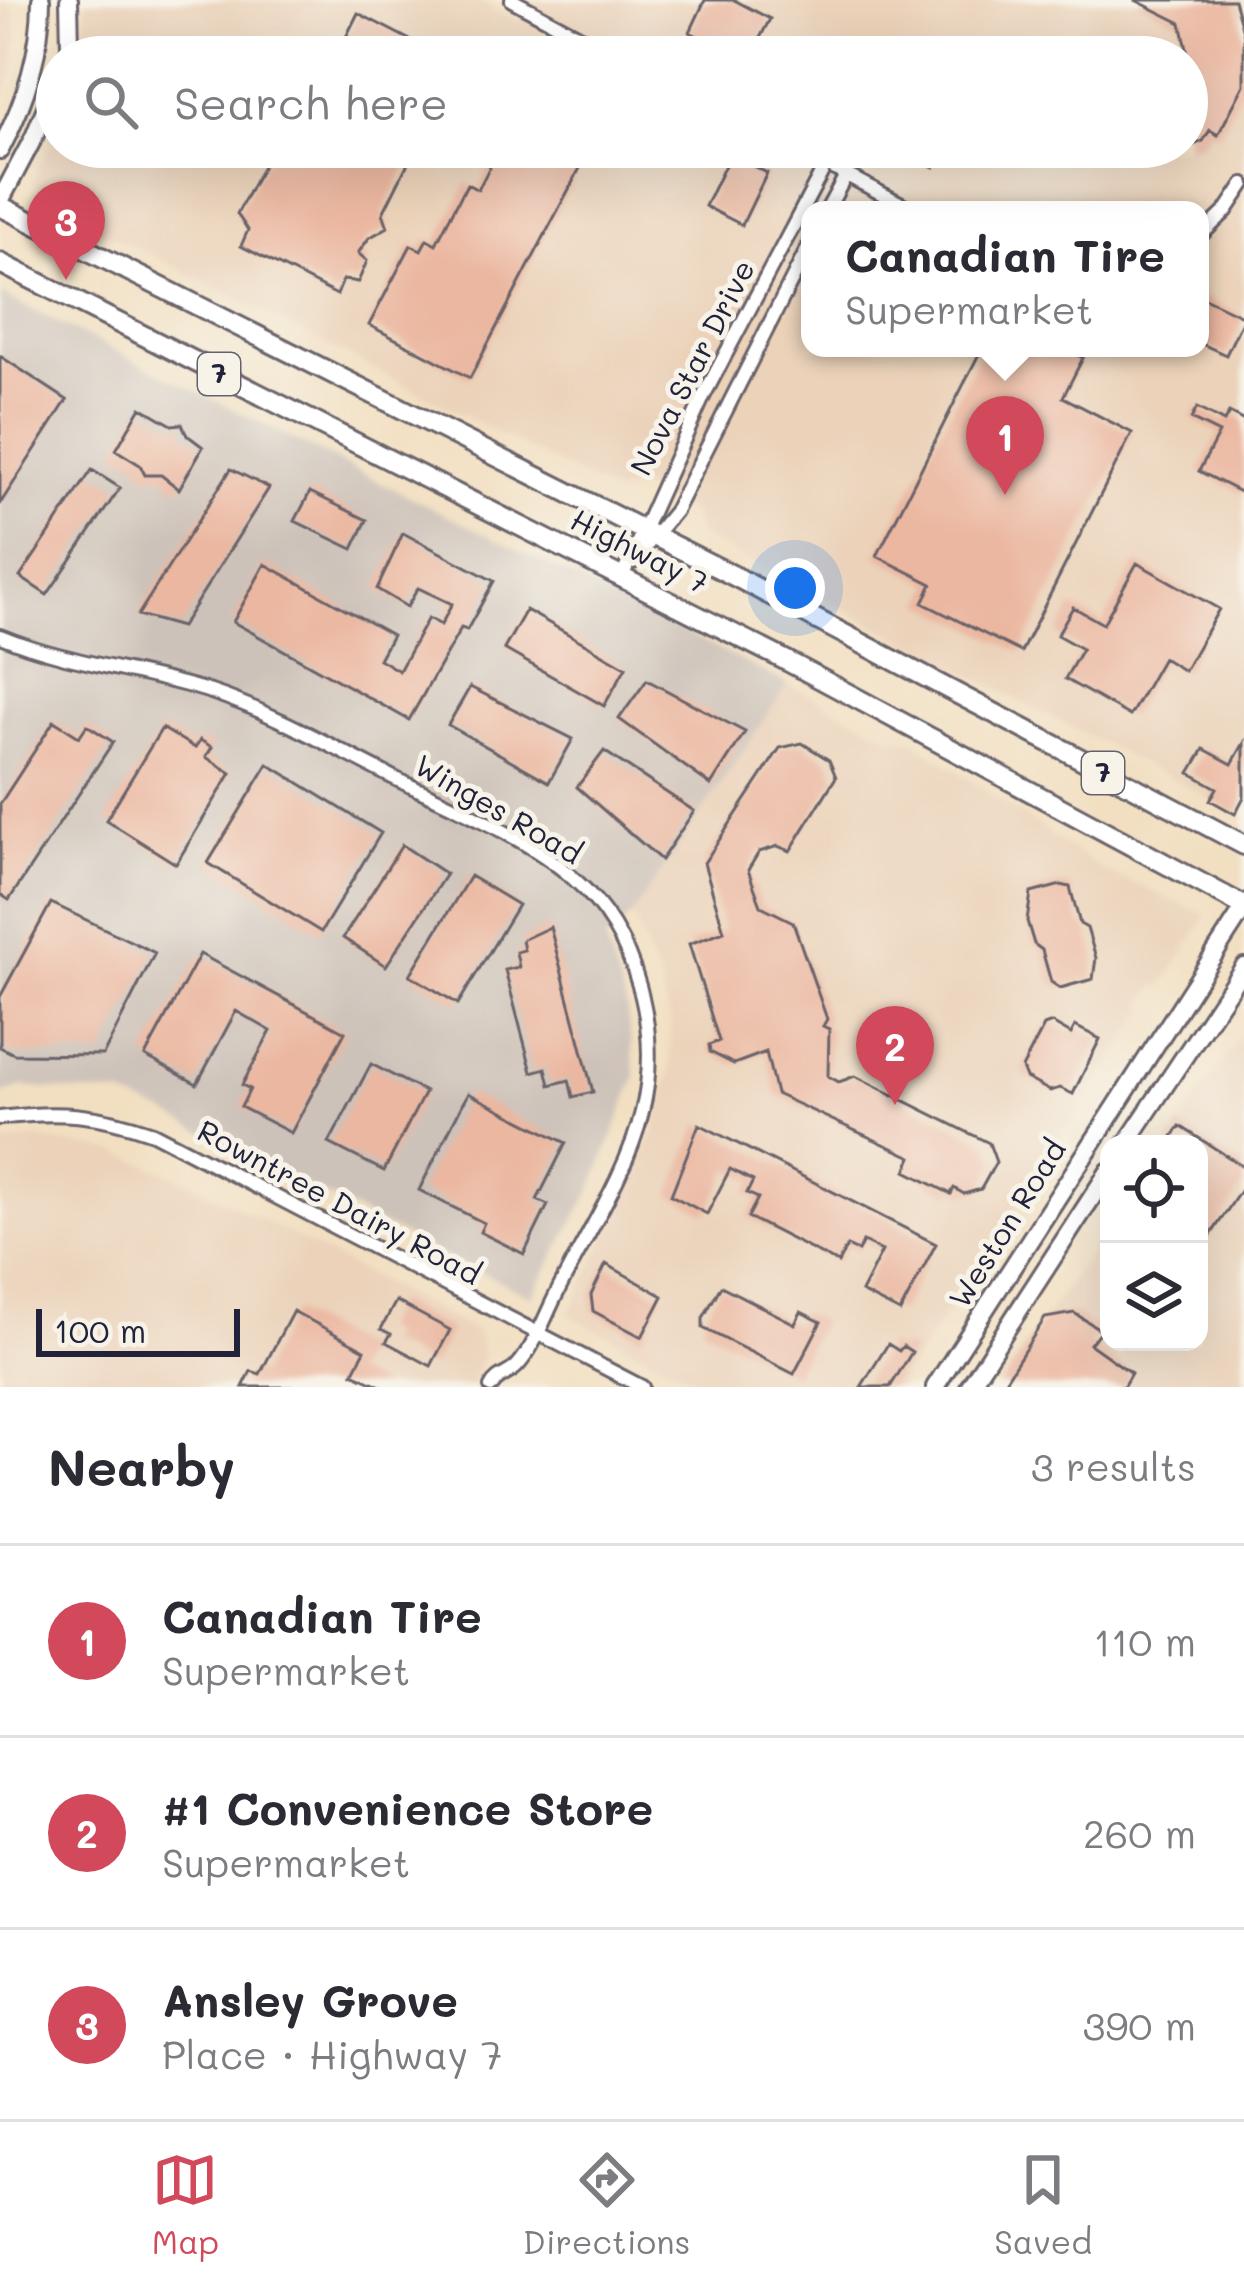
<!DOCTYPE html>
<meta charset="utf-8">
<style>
:root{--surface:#fff;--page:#f7f7f7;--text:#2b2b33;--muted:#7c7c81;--line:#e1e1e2;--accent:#d1495b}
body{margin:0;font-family:Mali,sans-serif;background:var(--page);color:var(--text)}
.controls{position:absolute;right:36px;bottom:36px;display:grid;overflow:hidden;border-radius:24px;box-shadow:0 12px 48px #0002}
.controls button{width:108px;height:108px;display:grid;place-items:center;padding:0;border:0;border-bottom:3px solid var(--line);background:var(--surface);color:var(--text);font:60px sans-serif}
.scale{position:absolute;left:36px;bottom:30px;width:204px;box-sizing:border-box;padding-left:12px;border:6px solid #22223b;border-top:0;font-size:33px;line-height:42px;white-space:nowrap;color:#22223b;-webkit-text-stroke:9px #f7f3e8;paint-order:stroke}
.you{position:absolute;left:795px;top:588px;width:42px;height:42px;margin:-30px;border:9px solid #fff;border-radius:50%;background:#1a73e8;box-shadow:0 0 0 18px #1a73e833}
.badge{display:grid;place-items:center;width:78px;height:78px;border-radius:50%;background:var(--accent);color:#fff;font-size:39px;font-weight:700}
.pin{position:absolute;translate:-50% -99px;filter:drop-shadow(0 3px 6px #0008)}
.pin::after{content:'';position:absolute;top:63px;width:42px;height:36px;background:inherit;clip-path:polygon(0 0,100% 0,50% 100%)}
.popup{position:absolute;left:801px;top:201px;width:408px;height:156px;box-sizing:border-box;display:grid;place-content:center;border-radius:24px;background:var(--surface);filter:drop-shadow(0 3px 9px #0005);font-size:39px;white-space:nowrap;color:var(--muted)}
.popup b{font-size:45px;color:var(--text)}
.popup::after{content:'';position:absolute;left:50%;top:100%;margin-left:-24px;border:24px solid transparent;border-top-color:var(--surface)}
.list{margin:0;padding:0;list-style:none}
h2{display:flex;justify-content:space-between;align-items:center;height:156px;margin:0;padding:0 48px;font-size:51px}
h2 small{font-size:39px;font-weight:400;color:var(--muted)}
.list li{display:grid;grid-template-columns:78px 1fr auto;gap:36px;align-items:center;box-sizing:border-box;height:192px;padding:0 48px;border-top:3px solid var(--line)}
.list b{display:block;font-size:45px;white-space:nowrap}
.list p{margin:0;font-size:39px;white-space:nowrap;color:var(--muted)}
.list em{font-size:39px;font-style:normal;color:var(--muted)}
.icon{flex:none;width:66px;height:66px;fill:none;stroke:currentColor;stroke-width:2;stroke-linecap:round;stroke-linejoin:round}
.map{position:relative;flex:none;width:1244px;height:1387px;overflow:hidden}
.search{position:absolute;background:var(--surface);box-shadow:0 12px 48px #0002;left:36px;right:36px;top:36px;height:132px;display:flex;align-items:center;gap:30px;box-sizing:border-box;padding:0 42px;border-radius:66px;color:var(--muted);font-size:45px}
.sheet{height:732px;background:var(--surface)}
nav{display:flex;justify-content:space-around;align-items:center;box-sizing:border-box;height:168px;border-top:3px solid var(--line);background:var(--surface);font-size:33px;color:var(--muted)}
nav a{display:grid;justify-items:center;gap:6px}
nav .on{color:var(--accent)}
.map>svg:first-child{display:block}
.built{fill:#ebd2b9;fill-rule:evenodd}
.industrial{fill:#cdc2b9}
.building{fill:#ebb7a0}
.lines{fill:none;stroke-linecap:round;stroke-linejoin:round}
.street-casing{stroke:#6b646a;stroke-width:18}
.secondary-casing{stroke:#6b646a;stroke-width:22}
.primary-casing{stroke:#6b646a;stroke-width:24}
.street{stroke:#fff;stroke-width:12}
.secondary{stroke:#fff;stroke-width:16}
.primary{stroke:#fff;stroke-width:18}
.labels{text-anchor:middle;stroke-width:10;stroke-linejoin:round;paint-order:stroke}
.shield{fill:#f7f3e8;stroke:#62616f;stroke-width:3}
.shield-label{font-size:27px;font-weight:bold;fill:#22223b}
.street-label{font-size:30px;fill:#22223b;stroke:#f7f3e8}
</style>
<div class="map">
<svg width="1244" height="1387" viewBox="0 0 1244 1387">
<rect width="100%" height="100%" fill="#f7f3e8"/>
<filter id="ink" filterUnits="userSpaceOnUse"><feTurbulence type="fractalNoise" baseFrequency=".00833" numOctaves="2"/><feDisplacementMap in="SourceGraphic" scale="24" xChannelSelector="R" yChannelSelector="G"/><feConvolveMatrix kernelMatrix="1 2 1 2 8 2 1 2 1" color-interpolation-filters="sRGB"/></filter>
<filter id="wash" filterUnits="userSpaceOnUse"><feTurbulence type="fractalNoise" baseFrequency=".004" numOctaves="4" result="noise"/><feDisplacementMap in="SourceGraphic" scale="48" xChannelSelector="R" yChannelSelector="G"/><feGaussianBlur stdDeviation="2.7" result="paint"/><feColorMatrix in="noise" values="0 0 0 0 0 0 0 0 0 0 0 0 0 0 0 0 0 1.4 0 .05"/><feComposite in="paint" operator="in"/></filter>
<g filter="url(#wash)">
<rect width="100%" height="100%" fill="#f2dfc1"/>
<!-- built -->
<path class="built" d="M 87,0 L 474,0 L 519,22 L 527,0 L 1244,0 L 1244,816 L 699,535 L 691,513 L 639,486 L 616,494 L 141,249 L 41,204 L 43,199 L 36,195 L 39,188 L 32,184 L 57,128 L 57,147 L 1187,147 L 1187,57 L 81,57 ZM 810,210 L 1200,210 L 1200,348 L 810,348 Z
M 0,2 L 14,10 L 17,39 L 13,71 L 0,105 Z
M 788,684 L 893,738 L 911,739 L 1102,870 L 1207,915 L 1162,987 L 1157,984 L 1143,1004 L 1147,1008 L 897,1387 L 711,1387 L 569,1315 L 654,1132 L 670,1072 L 670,1022 L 660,982 L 632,915 Z
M 1244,1030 L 1244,1387 L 996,1387 L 1109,1226 L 1109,1342 L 1199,1342 L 1199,1144 L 1167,1144 Z
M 34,1138 L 117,1152 L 193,1184 L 476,1332 L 484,1356 L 470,1387 L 0,1387 L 0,1145 Z"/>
<!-- industrial -->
<path class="industrial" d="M 0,294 L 788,684 L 632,915 L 605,941 L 626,1005 L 636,1077 L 592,1189 L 532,1296 L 438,1253 L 165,1113 L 120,1095 L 23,1087 L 0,1094 Z"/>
<g id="blocks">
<!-- building -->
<path class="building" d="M 705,0 L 734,0 L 770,19 L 752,53 L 740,47 L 735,56 L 690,32 Z
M 1135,0 L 1234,0 L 1244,35 L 1244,85 L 1218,135 L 1210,130 L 1203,141 L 1187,148 L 1187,69 L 1190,62 L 1181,23 Z
M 358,13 L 443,57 L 336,57 Z
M 273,147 L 416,147 L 383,213 L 388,227 L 369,238 L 358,253 L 367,261 L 358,282 L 343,280 L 337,295 L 241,246 L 248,230 L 237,214 Z
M 500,147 L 591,147 L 470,378 L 369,325 L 411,245 L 421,250 L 427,239 L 436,244 L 467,184 L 478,190 Z
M 894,147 L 944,147 L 934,167 Z
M 730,155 L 767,173 L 742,225 L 705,206 Z
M 1200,296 L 1244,317 L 1226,355 L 1200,343 Z
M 982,348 L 1064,348 L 1083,358 L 1063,397 L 1132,433 L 1021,652 L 923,603 L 932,584 L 877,556 Z
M 0,356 L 67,400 L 0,504 Z
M 141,407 L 172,425 L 182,424 L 187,435 L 203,447 L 179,489 L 161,475 L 145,475 L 140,465 L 116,450 Z
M 1197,408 L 1224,422 L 1229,413 L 1244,421 L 1244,494 L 1199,471 L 1219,433 L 1191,419 Z
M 231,469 L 269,488 L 181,627 L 138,615 Z
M 92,470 L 120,488 L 47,595 L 20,577 Z
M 310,492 L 367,520 L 353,549 L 295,521 Z
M 403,533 L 494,581 L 467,630 L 461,628 L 409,720 L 233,622 L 265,564 L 392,635 L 379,659 L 399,671 L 428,618 L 441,625 L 452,604 L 418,588 L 407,607 L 377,589 Z
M 1137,563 L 1219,609 L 1184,671 L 1163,658 L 1130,716 L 1065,679 L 1082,649 L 1057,635 L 1073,607 L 1103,624 Z
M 526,610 L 626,667 L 604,706 L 504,649 Z
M 647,680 L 745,732 L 711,785 L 619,719 Z
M 470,687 L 573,739 L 549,782 L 448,725 Z
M 54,721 L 79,737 L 87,725 L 113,742 L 9,900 L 0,894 L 0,804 Z
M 162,728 L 195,748 L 200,740 L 212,747 L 206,757 L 231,773 L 176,864 L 106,820 Z
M 802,743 L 829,760 L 836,777 L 790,851 L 778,846 L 759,852 L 748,870 L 761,906 L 793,922 L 827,1019 L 823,1026 L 829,1029 L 828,1076 L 839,1082 L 855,1076 L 989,1143 L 996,1162 L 981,1189 L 964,1194 L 954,1188 L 951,1194 L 906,1171 L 912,1157 L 776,1094 L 766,1052 L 734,1064 L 710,1052 L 709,1045 L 719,1041 L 689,944 L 724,931 L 704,863 L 780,748 Z
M 1244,743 L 1244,797 L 1235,814 L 1210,800 L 1217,788 L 1190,773 L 1204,749 L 1232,764 Z
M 604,751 L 694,811 L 661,860 L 577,787 Z
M 268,764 L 381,833 L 321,932 L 208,863 Z
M 402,845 L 446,874 L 386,966 L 343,938 Z
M 470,876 L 518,905 L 458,1004 L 410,975 Z
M 1061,885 L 1070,887 L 1080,924 L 1087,928 L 1096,958 L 1093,979 L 1060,988 L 1051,982 L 1042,950 L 1034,944 L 1027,921 L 1031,893 Z
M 51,903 L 155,953 L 103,1055 L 14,1054 L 0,1047 L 0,997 Z
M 550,927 L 593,1092 L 573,1097 L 569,1080 L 550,1085 L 546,1068 L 532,1072 L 505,970 L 519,967 L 516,952 L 524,950 L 522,940 Z
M 200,954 L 345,1032 L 291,1133 L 241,1107 L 250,1089 L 242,1085 L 271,1031 L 236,1011 L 197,1084 L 145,1056 Z
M 1052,1023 L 1071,1034 L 1075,1026 L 1100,1039 L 1073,1094 L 1060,1088 L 1050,1091 L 1026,1078 L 1022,1068 L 1044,1026 Z
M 371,1064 L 425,1092 L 384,1171 L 329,1143 Z
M 468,1093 L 566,1143 L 537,1200 L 548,1205 L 524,1254 L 480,1232 L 484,1223 L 419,1190 Z
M 699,1124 L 936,1244 L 900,1312 L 861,1292 L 882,1251 L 863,1242 L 858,1251 L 847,1246 L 838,1263 L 748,1217 L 758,1198 L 747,1193 L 753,1181 L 730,1169 L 707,1214 L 671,1195 Z
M 1180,1126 L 1244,1167 L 1244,1185 L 1199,1253 L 1199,1144 L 1168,1144 Z
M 606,1264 L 663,1296 L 642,1337 L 593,1311 L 591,1295 Z
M 721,1286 L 795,1324 L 801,1312 L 821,1322 L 794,1374 L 703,1328 L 703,1318 Z
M 396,1301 L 450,1330 L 431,1366 L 386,1342 L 391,1334 L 381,1329 Z
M 293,1311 L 365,1350 L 353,1373 L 383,1387 L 243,1387 L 251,1371 L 260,1374 Z
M 1074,1313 L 1101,1330 L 1090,1344 L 1131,1373 L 1123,1387 L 1001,1387 L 1045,1318 Z
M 888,1344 L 899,1351 L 903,1346 L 912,1352 L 890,1387 L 861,1387 Z"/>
</g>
</g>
<g filter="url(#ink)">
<use href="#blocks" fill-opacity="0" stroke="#6b646a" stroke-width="3"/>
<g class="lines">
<defs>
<path id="street" d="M 512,0 L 618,57
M 793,147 L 913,210
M 827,210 L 846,175
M 1200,236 L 1226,211 L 1244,184
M 633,562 L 675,511 L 810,244
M 622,577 L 703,397 L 826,164
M 0,636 C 68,664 142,670 211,692 C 274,713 332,747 392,777 C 449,805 526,836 574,879 C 637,934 662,1032 642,1112 C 628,1172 584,1238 557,1293 C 545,1316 535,1346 518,1365 C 510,1375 498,1374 491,1387
M 0,1118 C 59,1110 98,1114 153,1133 L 642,1387"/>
<path id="secondary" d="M 67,57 L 70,48 L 69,0
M 0,150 C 25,103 41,53 41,0
M 0,201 L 34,137 L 57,80
M 1126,1144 L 1244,967
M 935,1387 L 1244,908
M 969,1387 L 1109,1171"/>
<path id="primary" d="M 0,206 L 738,578 L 1244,845
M 0,263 L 789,662 L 1244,906"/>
</defs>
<!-- street casing -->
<use href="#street" class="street-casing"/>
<!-- secondary casing -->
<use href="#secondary" class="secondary-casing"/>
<!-- primary casing -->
<use href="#primary" class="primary-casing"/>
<!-- street -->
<use href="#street" class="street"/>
<!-- secondary -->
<use href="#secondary" class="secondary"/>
<!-- primary -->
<use href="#primary" class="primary"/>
</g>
</g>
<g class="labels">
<!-- shield labels -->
<g class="shield">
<rect x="198" y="353" width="42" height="42" rx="9"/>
<rect x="1082" y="752" width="42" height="42" rx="9"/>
</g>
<g class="shield-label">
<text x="219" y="383">7</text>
<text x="1103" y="782">7</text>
</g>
<!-- street labels -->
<g class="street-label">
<text transform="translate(693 368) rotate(-63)" y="10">Nova Star Drive</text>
<text transform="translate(639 552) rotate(27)" y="10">Highway 7</text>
<text transform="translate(498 810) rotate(30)" y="10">Winges Road</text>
<text transform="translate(339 1203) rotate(28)" y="10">Rowntree Dairy Road</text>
<text transform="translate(1008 1224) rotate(-58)" y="10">Weston Road</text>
</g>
</g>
</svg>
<div class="controls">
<button><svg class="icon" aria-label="locate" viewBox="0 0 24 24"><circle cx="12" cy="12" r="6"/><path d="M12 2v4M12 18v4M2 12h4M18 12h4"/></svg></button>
<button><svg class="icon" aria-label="layers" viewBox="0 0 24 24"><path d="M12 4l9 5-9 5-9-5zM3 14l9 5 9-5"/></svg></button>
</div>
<div class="scale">100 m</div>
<div class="you"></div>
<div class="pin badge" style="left:1005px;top:495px">1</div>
<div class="popup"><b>Canadian Tire</b>Supermarket</div>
<div class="pin badge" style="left:895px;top:1105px">2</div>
<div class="pin badge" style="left:66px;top:280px">3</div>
<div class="search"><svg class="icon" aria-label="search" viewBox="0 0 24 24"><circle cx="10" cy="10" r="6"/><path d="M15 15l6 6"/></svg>Search here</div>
</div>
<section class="sheet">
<h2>Nearby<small>3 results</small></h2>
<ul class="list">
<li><span class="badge">1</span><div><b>Canadian Tire</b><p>Supermarket</p></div><em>110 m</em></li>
<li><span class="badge">2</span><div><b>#1 Convenience Store</b><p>Supermarket</p></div><em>260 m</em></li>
<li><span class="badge">3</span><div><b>Ansley Grove</b><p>Place · Highway 7</p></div><em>390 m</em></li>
</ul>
</section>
<nav>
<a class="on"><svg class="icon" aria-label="map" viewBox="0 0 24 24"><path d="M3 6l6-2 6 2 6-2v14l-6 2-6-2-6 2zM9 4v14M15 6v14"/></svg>Map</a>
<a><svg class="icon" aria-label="directions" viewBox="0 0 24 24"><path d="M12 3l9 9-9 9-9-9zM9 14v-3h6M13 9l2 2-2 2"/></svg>Directions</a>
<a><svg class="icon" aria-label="saved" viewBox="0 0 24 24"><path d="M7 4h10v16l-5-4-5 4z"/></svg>Saved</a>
</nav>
